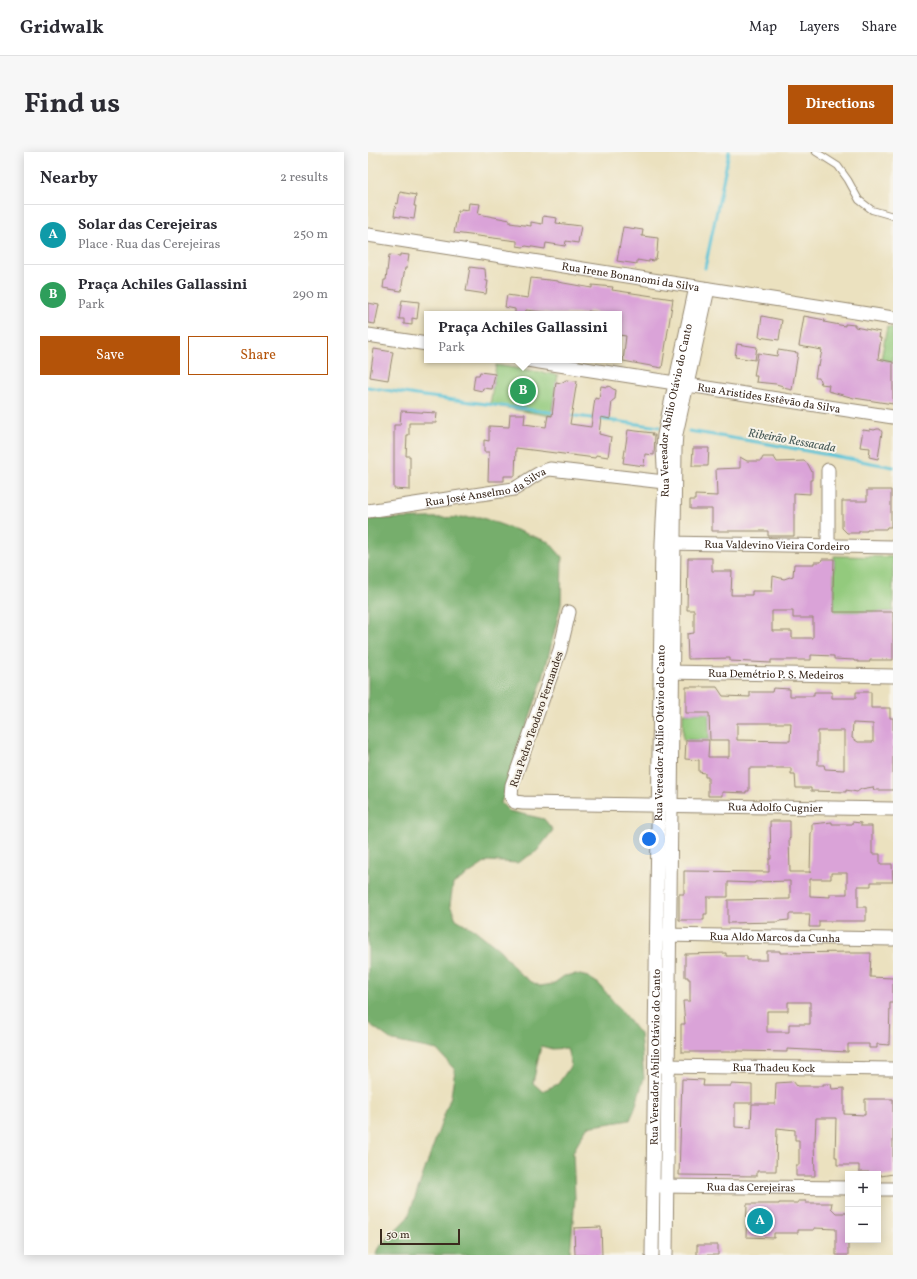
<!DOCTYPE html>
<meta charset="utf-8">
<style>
:root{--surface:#fff;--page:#f7f7f7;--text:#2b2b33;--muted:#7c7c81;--line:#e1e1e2;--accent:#b45309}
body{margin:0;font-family:Vollkorn,serif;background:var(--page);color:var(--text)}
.controls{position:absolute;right:12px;bottom:12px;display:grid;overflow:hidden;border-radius:0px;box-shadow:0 2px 10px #0003}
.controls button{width:36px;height:36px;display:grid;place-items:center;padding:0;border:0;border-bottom:1px solid var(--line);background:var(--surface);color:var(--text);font:20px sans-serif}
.scale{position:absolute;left:12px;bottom:10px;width:80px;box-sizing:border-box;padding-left:4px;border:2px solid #3b2a1e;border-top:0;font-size:11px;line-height:14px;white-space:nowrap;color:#3b2a1e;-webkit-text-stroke:3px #f7f3e8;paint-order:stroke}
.you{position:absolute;left:281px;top:687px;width:14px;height:14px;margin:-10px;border:3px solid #fff;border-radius:50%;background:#1a73e8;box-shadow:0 0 0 6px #1a73e833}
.badge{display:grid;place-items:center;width:26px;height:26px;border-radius:50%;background:var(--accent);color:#fff;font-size:13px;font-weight:700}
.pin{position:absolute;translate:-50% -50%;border:2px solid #fff;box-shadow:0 1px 4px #0006}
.popup{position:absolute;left:56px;top:159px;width:198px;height:52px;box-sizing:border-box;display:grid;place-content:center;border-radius:0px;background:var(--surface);filter:drop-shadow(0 1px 3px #0005);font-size:13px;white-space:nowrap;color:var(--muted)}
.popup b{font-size:15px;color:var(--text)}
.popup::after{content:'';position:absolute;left:50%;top:100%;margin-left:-8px;border:8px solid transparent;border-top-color:var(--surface)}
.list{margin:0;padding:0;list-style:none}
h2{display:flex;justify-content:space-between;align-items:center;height:52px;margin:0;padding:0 16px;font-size:17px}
h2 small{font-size:13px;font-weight:400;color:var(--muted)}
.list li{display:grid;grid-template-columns:26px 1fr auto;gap:12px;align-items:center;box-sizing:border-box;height:60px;padding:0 16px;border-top:1px solid var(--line)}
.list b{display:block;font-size:15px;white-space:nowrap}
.list p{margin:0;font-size:13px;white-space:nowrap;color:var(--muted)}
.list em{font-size:13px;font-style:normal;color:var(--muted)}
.actions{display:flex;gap:8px;padding:12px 16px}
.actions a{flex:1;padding:9px 0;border:1px solid var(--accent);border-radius:0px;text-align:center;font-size:14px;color:var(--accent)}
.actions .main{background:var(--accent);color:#fff}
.map{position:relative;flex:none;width:525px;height:1103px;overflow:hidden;border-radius:0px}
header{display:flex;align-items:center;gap:24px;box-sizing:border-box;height:56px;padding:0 20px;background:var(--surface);border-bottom:1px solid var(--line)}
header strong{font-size:19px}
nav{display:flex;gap:22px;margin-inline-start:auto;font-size:14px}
.intro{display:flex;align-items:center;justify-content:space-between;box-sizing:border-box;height:96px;padding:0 24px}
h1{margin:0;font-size:28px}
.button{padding:10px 18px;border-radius:0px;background:var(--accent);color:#fff;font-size:14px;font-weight:700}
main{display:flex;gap:24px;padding:0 24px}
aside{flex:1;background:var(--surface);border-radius:0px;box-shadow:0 2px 10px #0003}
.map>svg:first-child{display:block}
.green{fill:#93ca7d;stroke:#677a4e}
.forest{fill:#76ae6c;stroke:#586c45;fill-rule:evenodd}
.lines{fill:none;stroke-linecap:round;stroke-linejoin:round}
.stream{stroke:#5cc4d8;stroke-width:3}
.building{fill:#daa3d8;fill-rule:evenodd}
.service-casing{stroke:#93866e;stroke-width:8}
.minor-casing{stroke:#93866e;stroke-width:15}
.service{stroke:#fff;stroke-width:6}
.minor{stroke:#fff;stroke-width:13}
.labels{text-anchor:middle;stroke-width:4;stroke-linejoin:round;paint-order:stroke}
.street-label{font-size:11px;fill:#3b2a1e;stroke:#f7f3e8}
.water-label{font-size:12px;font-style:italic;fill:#455856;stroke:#f7f3e8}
</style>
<header>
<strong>Gridwalk</strong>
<nav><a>Map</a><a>Layers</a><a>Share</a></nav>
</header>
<div class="intro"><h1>Find us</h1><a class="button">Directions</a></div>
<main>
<aside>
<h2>Nearby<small>2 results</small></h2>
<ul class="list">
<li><span class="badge" style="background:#0f9aa8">A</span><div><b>Solar das Cerejeiras</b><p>Place · Rua das Cerejeiras</p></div><em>250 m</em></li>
<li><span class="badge" style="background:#2e9e5b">B</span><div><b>Praça Achiles Gallassini</b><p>Park</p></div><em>290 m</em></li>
</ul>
<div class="actions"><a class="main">Save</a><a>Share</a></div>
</aside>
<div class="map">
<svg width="525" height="1103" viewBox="0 0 525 1103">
<rect width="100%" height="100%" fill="#f7f3e8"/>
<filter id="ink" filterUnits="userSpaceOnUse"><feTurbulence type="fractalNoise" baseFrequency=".025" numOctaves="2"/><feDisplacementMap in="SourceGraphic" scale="8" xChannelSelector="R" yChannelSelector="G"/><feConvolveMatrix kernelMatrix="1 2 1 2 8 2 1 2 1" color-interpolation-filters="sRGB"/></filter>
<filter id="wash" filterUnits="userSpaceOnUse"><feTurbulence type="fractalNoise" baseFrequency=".012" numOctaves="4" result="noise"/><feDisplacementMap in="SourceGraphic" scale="16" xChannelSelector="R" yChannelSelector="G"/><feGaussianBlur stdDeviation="0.9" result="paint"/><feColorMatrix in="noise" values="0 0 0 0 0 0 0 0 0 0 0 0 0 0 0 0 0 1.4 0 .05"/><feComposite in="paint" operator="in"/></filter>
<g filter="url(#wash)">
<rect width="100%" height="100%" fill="#ebe1bf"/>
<!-- green -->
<path class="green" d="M 519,175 L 525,176 L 525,210 L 513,208 Z
M 128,213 L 190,223 L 183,264 L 122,253 Z
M 466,404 L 525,405 L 525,460 L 466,460 Z
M 315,561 L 341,561 L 341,588 L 315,588 Z"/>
<!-- forest -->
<path class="forest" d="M 112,365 L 181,390 L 194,405 L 193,452 L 175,526 L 133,651 L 141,659 L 176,667 L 185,678 L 169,699 L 149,711 L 120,709 L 85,732 L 82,753 L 88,767 L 107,778 L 132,798 L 151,821 L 162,829 L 172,834 L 185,832 L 196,824 L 208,822 L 220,825 L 231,832 L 272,882 L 276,926 L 267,956 L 262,968 L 219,975 L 205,1000 L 207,1046 L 202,1103 L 8,1103 L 10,1096 L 40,1065 L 83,944 L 87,918 L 69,898 L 25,889 L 0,871 L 0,367 ZM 173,894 L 184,897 L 199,896 L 203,913 L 190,932 L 174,939 L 165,931 Z"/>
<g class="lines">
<!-- stream -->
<path class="stream" d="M 337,116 L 361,0
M 0,235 L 48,243 L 188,261
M 200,263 L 292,275
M 321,279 L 401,292 L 525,315"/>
</g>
<g id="blocks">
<!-- building -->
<path class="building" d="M 32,40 L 48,43 L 46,54 L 48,54 L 46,67 L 26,64 L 28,51 L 30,52 Z
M 101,51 L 112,52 L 110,62 L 142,68 L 142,71 L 163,74 L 163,70 L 174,72 L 175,64 L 189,66 L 188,71 L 213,74 L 210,91 L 198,89 L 197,94 L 178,91 L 177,97 L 158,94 L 155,95 L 149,94 L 149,89 L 86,81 L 90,59 L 93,59 L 93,57 L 100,58 Z
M 255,75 L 275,78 L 274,84 L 290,86 L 289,101 L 288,107 L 286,107 L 286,109 L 281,108 L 281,110 L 269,108 L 269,112 L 249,109 Z
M 32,102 L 41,103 L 39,116 L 37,116 L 33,139 L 15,136 L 16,128 L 18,128 L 21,103 L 32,104 Z
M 102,115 L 117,117 L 118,129 L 120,129 L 118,142 L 98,139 Z
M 163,126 L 190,129 L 190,130 L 224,136 L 224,133 L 245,135 L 244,138 L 305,147 L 294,216 L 255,209 L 258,184 L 251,183 L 251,162 L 237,162 L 220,159 L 220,162 L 182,162 L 182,161 L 158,158 L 157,162 L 147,162 L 147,157 L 137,155 L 139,143 L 160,146 Z
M 34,148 L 51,150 L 49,167 L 44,166 L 44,173 L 36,172 L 36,167 L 31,167 Z
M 0,151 L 11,153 L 7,172 L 0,171 Z
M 394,164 L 414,168 L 411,188 L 391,185 Z
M 436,164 L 457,168 L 456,170 L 477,174 L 477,172 L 487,173 L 487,175 L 512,180 L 511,186 L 513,186 L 510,207 L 525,210 L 525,252 L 486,246 L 460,239 L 461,233 L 453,232 L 451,226 L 447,226 L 449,213 L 451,214 L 454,198 L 431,194 Z
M 369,192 L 389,195 L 387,208 L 367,205 Z
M 6,197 L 25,200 L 20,228 L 2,225 Z
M 410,198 L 430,201 L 424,238 L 415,236 L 415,234 L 408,232 L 388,230 L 389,224 L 386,224 L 390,201 L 409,204 Z
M 112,220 L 127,222 L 124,237 L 115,236 L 114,239 L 105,237 L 107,223 L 111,223 Z
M 198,228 L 209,229 L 202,272 L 223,275 L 227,246 L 231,247 L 233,234 L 239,235 L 241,234 L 245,237 L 248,238 L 247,247 L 244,249 L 242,267 L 233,265 L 231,282 L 243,285 L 240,305 L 228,303 L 227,306 L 148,296 L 147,324 L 136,324 L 136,329 L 120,329 L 121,300 L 116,300 L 116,288 L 121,289 L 121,274 L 141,275 L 142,262 L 157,262 L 156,272 L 178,275 L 180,263 L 184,264 L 188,230 L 193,231 Z
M 33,259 L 69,261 L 68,271 L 41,271 L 41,283 L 39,283 L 38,304 L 42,304 L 42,338 L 26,337 L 26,273 L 32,273 Z
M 502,277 L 506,278 L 509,277 L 512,277 L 514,280 L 510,307 L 501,305 L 502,296 L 492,295 L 495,278 L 502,279 Z
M 260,278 L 285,281 L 284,283 L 287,283 L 286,303 L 277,302 L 276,314 L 255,311 Z
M 325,296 L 341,296 L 340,314 L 324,314 Z
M 372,305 L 379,309 L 393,309 L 395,305 L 406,305 L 409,310 L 436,309 L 440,312 L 444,320 L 444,328 L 442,328 L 442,342 L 426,341 L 426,384 L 400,384 L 400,379 L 344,379 L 344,357 L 322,357 L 322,348 L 327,348 L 327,343 L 349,344 L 348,317 L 372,316 Z
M 499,338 L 523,338 L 523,375 L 519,375 L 518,377 L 499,377 L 499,379 L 491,379 L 491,381 L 479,381 L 474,376 L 474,349 L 499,349 Z
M 320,406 L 344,406 L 344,419 L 364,419 L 363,443 L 384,443 L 384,439 L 404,439 L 405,424 L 416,427 L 425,424 L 426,412 L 446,412 L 446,410 L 453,410 L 454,407 L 466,407 L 465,439 L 466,439 L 466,460 L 525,460 L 525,508 L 502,508 L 502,510 L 490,510 L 490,509 L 486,509 L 486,508 L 466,507 L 466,504 L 443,503 L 443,508 L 403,508 L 403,511 L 362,509 L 362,506 L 320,507 L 319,482 L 326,481 L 326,458 L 319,458 ZM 404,459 L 425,459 L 425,466 L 445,466 L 445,486 L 424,486 L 424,479 L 404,479 Z
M 318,535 L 349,535 L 355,544 L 382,545 L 382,540 L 404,540 L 405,536 L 422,537 L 422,544 L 446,544 L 446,540 L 464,540 L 464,546 L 488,546 L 488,540 L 503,540 L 503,556 L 522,556 L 522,566 L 525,566 L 525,638 L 506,638 L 505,635 L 493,637 L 489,640 L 478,638 L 478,640 L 443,639 L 443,636 L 428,636 L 427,622 L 423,622 L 423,616 L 381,616 L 381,639 L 378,639 L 378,641 L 354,640 L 354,644 L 340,644 L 340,625 L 337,625 L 337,621 L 331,620 L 331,608 L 317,607 L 318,588 L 341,588 L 340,605 L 361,605 L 361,588 L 342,588 L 341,561 L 318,561 ZM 369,571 L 423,571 L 422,589 L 369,588 ZM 485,571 L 505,572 L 505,590 L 490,590 L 484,586 ZM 450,579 L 476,579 L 476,618 L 457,617 L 456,613 L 450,613 Z
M 402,669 L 422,669 L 422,687 L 421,686 L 422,720 L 442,720 L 442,721 L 443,680 L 444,680 L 444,672 L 464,670 L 464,672 L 484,672 L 484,670 L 493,671 L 493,674 L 504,674 L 504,702 L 512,702 L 512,712 L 524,712 L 525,730 L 503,730 L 503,734 L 490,734 L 490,755 L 498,755 L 498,769 L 451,769 L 451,775 L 441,775 L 442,762 L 421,762 L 421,768 L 411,769 L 411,770 L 360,771 L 360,748 L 422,747 L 422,729 L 387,730 L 387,731 L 360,730 L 360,745 L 339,745 L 339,762 L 336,762 L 336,768 L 311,768 L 311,742 L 316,742 L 316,719 L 401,720 L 401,707 L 403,707 ZM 463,721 L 479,721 L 479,742 L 462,742 L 462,745 L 442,744 L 442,727 L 463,727 Z
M 399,799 L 412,799 L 412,801 L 482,800 L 482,801 L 503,801 L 502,825 L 525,826 L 525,851 L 522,851 L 521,893 L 509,892 L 509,896 L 501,896 L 501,892 L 480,892 L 480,900 L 419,897 L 419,900 L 369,899 L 369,900 L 313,900 L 313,872 L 317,872 L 315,849 L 322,849 L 322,827 L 320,827 L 320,825 L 317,825 L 317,802 L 358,801 L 358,804 L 379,804 L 379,808 L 399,808 ZM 420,850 L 442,850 L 442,872 L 421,872 L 421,880 L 399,880 L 399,859 L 420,859 Z
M 314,927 L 336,928 L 335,934 L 363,934 L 363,932 L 384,933 L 384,951 L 367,951 L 367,975 L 383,976 L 384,952 L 407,952 L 408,931 L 423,930 L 425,929 L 429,934 L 455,934 L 455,932 L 463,932 L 464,937 L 476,936 L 476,962 L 497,963 L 497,947 L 525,947 L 525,1022 L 513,1024 L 513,1022 L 501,1022 L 501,1020 L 491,1020 L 491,1013 L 469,1013 L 469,1005 L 467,1005 L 468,966 L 448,966 L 447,989 L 446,989 L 447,1024 L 428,1024 L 428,1013 L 431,1013 L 431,988 L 427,988 L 427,978 L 409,976 L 408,1019 L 389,1019 L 389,1024 L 311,1023 Z
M 430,1049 L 438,1049 L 438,1051 L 464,1051 L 463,1056 L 468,1061 L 480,1061 L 480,1103 L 468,1103 L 468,1077 L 446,1076 L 446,1078 L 430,1078 L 430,1081 L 406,1081 L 406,1086 L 378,1085 L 379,1052 L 411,1052 L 411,1051 L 430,1051 Z
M 233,1075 L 234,1103 L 207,1103 L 206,1076 Z
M 329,1093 L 350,1093 L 350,1103 L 329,1103 Z"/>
</g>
</g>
<g filter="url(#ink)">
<use href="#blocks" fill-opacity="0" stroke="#93866e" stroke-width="1"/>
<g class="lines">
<defs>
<path id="service" d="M 448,0 L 470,14 L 480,28 L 491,48 L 504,58 L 525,64"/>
<g id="minor">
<path id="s1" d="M 0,83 L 525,166"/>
<path d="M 0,183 L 59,192"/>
<path id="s2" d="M 159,208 L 525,265"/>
<path id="s3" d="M 0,359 L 146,337 C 158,331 168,320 182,317 L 305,331"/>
<path id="s4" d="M 297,391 L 525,395"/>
<path d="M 460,394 L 460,318"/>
<path id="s5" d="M 201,460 L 192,498 L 144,633 L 143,644 L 147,650 L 155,651 L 525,657"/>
<path id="s6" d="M 297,520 L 525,524"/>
<path id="s7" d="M 293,783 L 525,787"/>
<path id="s8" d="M 293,914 L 525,917"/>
<path id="s9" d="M 291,1034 L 480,1036"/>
<path d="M 510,1037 L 525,1037"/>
<path id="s10" d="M 284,1103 L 294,391 L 297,331 L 295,297 L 296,283 L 328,135"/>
<path d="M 298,1103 L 307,296 L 308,282 L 340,137"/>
</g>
</defs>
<!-- service casing -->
<use href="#service" class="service-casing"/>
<!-- minor casing -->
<use href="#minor" class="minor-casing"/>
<!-- service -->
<use href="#service" class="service"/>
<!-- minor -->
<use href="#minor" class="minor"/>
</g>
</g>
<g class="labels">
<!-- street labels -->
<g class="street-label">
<text dy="4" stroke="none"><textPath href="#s1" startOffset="266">Rua Irene Bonanomi da Silva</textPath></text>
<text dy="4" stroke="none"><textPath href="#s2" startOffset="245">Rua Aristides Estêvão da Silva</textPath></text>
<text dy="4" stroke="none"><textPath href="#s10" startOffset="846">Rua Vereador Abílio Otávio do Canto</textPath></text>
<text dy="4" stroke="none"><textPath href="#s3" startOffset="121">Rua José Anselmo da Silva</textPath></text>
<text dy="4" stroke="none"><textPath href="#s4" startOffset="112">Rua Valdevino Vieira Cordeiro</textPath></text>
<text dy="4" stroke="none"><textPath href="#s6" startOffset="111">Rua Demétrio P. S. Medeiros</textPath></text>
<text transform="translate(168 567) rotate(-71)" y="4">Rua Pedro Teodoro Fernandes</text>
<text dy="4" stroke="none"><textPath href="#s10" startOffset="522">Rua Vereador Abílio Otávio do Canto</textPath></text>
<text dy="4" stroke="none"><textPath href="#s5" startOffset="461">Rua Adolfo Cugnier</textPath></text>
<text dy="4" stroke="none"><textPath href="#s7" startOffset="114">Rua Aldo Marcos da Cunha</textPath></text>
<text dy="4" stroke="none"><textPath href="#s10" startOffset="198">Rua Vereador Abílio Otávio do Canto</textPath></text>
<text dy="4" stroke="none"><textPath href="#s8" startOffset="113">Rua Thadeu Kock</textPath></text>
<text dy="4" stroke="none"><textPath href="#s9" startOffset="92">Rua das Cerejeiras</textPath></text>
</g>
<!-- water labels -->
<g class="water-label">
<text transform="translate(424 288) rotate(10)" y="4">Ribeirão Ressacada</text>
</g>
</g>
</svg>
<div class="controls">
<button>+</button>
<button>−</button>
</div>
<div class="scale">50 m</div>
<div class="you"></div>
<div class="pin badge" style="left:392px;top:1069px;background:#0f9aa8">A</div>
<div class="pin badge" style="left:155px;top:239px;background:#2e9e5b">B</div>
<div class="popup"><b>Praça Achiles Gallassini</b>Park</div>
</div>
</main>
